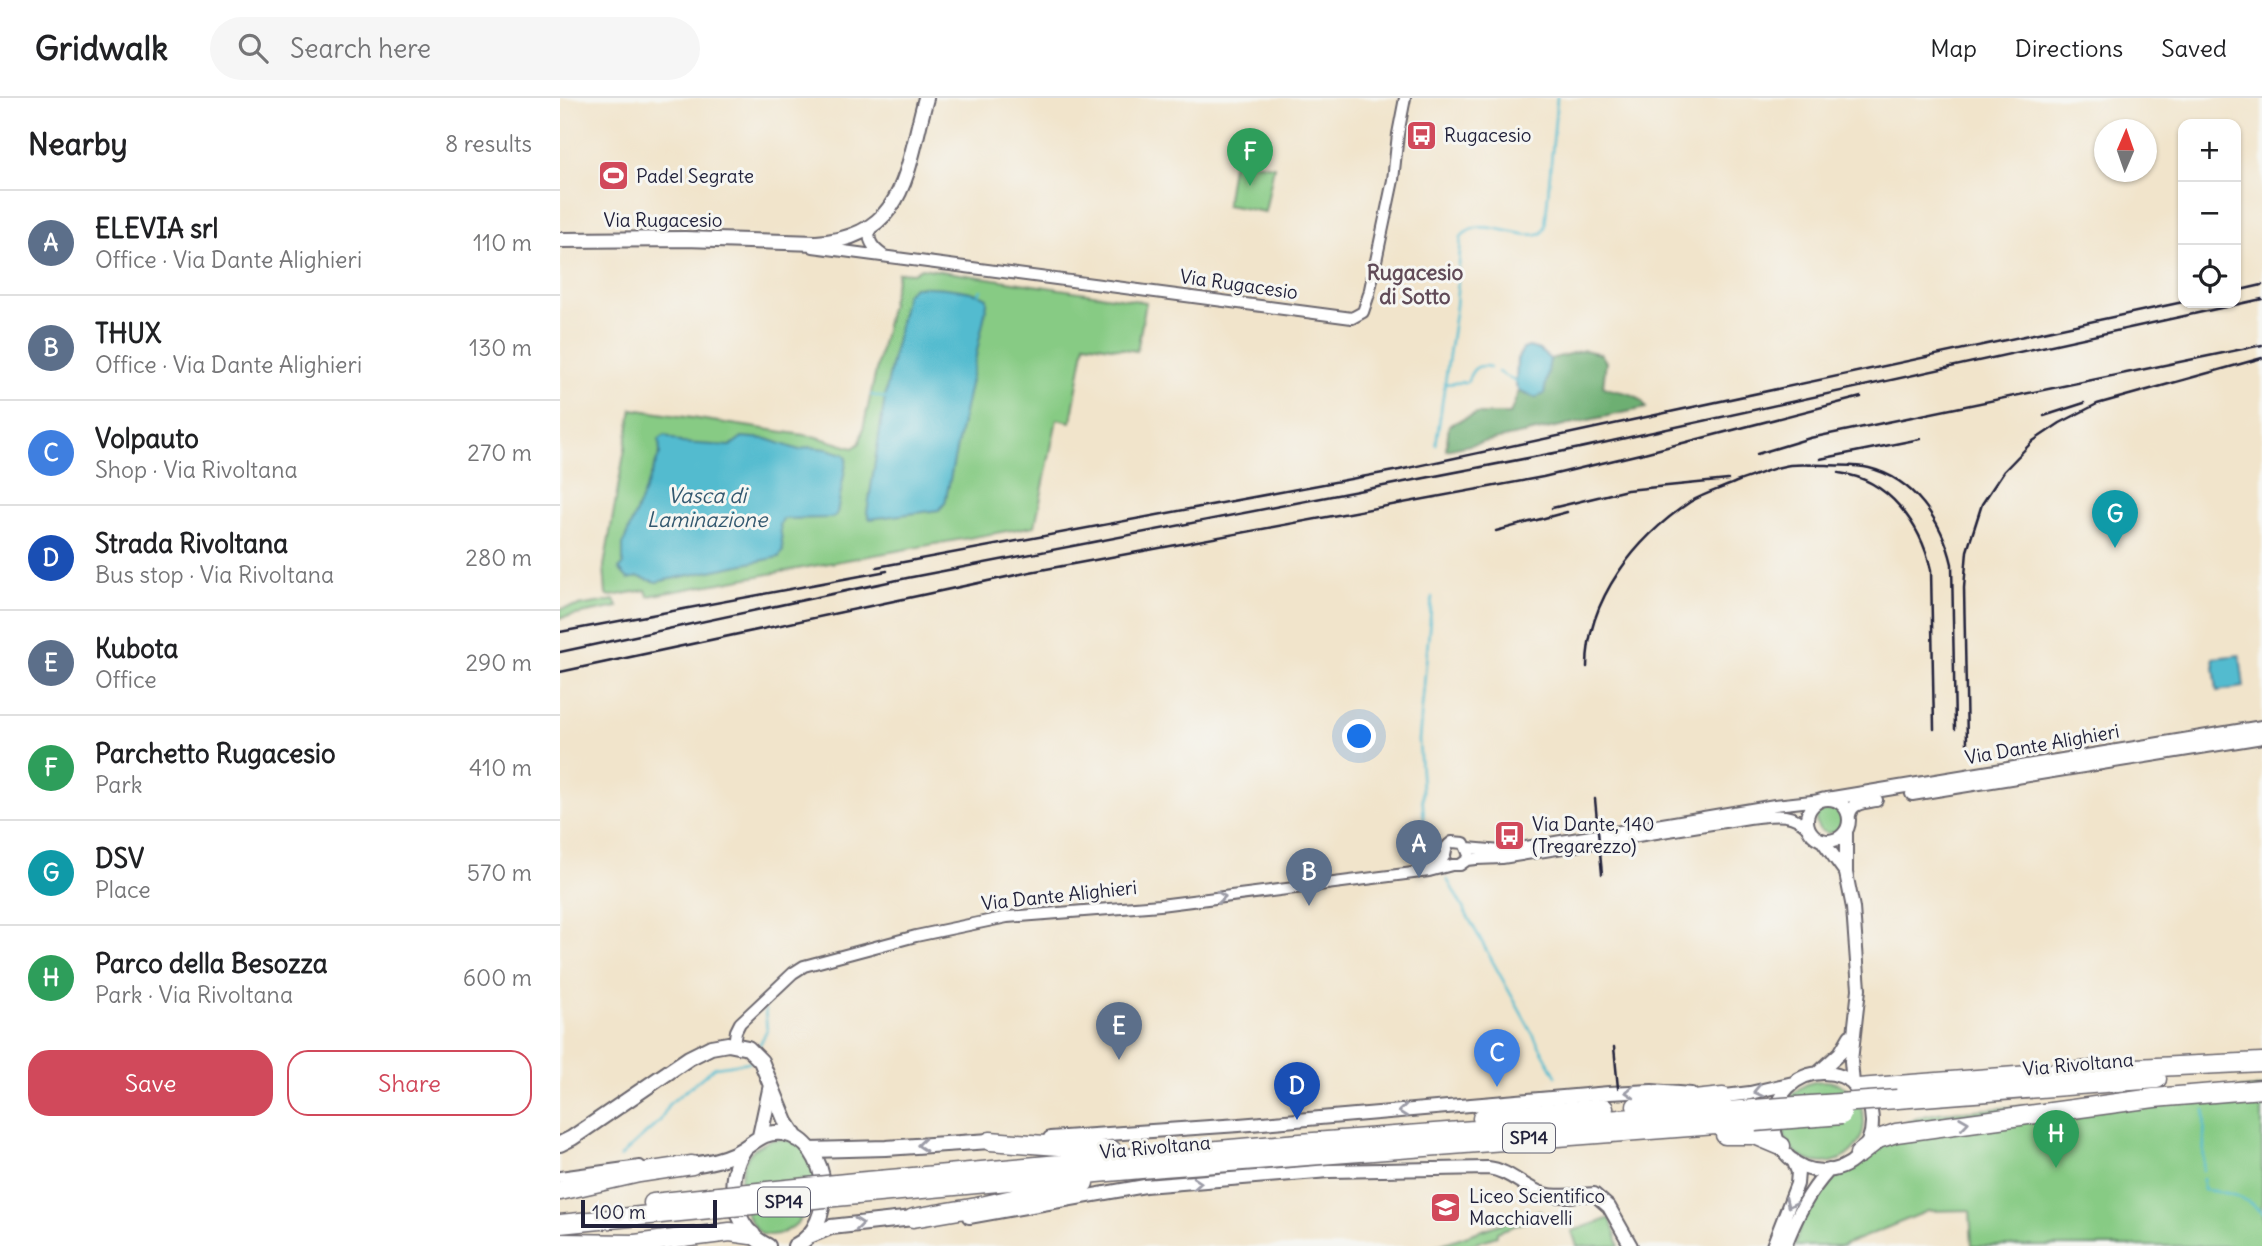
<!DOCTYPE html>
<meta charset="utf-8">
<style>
:root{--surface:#fff;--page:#f6f6f6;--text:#202124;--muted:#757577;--line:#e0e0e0;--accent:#d1495b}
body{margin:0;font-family:Delius,sans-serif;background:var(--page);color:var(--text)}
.controls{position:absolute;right:21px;top:21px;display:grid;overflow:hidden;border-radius:14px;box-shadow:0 2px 5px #0004}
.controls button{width:63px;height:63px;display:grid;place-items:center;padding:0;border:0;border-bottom:2px solid var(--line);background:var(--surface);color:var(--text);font:35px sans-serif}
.compass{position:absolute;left:1534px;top:21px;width:63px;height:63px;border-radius:50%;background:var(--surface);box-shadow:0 2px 5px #0004;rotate:2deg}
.scale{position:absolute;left:21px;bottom:18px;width:136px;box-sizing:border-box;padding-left:7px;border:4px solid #22223b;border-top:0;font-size:19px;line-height:24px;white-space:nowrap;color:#22223b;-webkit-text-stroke:5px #f6f6f2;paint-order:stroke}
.you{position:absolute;left:800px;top:639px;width:24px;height:24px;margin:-18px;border:5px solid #fff;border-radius:50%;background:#1a73e8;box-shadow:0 0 0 10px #1a73e833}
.badge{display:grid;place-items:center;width:46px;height:46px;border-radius:50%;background:var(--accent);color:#fff;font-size:23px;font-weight:700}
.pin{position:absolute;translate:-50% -58px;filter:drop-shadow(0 2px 4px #0008)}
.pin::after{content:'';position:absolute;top:37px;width:24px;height:21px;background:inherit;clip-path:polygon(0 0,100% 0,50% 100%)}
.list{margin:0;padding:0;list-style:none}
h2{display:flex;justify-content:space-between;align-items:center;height:91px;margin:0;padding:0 28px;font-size:30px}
h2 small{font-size:23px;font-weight:400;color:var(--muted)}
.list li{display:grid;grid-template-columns:46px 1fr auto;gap:21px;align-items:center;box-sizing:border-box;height:105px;padding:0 28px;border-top:2px solid var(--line)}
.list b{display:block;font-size:26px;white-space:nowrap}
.list p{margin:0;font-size:23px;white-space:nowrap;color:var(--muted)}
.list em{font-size:23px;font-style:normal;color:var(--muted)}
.actions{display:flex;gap:14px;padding:21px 28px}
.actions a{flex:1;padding:16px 0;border:2px solid var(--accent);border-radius:21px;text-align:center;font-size:24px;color:var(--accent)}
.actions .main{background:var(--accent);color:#fff}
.icon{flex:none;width:38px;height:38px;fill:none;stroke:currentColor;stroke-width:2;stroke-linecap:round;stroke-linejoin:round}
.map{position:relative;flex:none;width:1702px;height:1148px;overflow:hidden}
header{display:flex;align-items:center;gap:42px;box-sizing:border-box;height:98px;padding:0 35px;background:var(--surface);border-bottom:2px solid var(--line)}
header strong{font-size:33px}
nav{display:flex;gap:38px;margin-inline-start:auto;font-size:24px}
.search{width:490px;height:63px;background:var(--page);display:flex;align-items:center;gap:18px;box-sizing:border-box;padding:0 24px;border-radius:38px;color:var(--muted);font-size:26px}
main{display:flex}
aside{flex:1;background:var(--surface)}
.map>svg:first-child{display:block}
.green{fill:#87cb84;stroke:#547660;stroke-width:2}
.forest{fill:#6daf72;stroke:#486856;stroke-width:2}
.water{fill:#52bbcf;stroke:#3a6e85;stroke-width:2}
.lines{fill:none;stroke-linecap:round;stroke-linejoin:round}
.stream{stroke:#52bbcf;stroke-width:2.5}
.minor-casing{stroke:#6a666d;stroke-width:14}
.tertiary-casing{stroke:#6a666d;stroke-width:16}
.secondary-casing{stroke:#6a666d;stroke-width:18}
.trunk-casing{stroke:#6a666d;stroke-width:21}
.minor{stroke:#fff;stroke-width:10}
.tertiary{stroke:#fff;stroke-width:12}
.secondary{stroke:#fff;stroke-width:14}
.trunk{stroke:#fff;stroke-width:18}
.rail{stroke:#22223b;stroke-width:2.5}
.trunk-bridge-casing{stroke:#6a666d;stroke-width:21;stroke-linecap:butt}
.trunk-bridge{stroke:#fff;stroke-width:18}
.oneway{stroke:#9c9ca7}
.labels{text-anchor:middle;stroke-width:6;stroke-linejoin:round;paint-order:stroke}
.shield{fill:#f6f6f2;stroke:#626272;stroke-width:2}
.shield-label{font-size:18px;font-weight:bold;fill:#22223b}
.poi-label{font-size:19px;fill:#22223b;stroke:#f6f6f2;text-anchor:start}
.street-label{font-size:19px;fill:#22223b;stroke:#f6f6f2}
.neighbourhood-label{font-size:21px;font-weight:bold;fill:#614b58;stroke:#f6f6f2}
.water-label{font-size:21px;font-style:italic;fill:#33586f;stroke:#f6f6f2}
</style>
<header>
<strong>Gridwalk</strong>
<div class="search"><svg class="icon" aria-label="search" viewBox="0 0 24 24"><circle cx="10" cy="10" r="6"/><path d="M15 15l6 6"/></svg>Search here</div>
<nav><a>Map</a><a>Directions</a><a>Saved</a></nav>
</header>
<main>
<aside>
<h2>Nearby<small>8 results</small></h2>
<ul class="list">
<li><span class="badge" style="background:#5c6f8a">A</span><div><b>ELEVIA srl</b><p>Office · Via Dante Alighieri</p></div><em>110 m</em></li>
<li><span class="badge" style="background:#5c6f8a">B</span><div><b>THUX</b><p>Office · Via Dante Alighieri</p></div><em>130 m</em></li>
<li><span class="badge" style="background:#3f7fe0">C</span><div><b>Volpauto</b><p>Shop · Via Rivoltana</p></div><em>270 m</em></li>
<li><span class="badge" style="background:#1a4fb4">D</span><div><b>Strada Rivoltana</b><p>Bus stop · Via Rivoltana</p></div><em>280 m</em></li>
<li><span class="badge" style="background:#5c6f8a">E</span><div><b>Kubota</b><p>Office</p></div><em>290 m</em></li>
<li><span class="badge" style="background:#2e9e5b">F</span><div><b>Parchetto Rugacesio</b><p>Park</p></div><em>410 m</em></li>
<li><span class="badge" style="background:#0f9aa8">G</span><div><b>DSV</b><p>Place</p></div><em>570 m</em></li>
<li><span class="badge" style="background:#2e9e5b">H</span><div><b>Parco della Besozza</b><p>Park · Via Rivoltana</p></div><em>600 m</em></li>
</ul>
<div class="actions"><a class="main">Save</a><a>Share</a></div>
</aside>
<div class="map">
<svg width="1702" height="1148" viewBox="0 0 1702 1148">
<rect width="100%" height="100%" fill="#f6f6f2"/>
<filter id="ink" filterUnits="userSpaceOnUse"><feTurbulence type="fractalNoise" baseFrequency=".0143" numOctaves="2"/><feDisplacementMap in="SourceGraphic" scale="14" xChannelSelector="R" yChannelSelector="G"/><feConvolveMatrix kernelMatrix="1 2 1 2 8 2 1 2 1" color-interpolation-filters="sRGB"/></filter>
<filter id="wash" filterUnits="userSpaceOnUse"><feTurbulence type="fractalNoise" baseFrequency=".00686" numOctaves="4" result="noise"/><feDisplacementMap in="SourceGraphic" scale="28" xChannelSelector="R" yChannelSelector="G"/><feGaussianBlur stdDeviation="1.57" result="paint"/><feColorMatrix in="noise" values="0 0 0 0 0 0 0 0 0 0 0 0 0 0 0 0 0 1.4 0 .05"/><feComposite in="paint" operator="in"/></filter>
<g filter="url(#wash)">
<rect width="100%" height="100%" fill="#f1e4cb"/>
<!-- green -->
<path class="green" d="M 673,62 L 714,68 L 705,114 L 666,107 Z
M 361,170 L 586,204 L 577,253 L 525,245 L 511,324 L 497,321 L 475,428 L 88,498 L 86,492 L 52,498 L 46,497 L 44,468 L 72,311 L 257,339 L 293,350 L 300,345 L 338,174 L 353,175 Z
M 54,502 L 58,509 L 0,520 L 0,511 Z
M1256 722a13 13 0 1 1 26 0a13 13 0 1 1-26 0Z
M1222 1024a41 41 0 1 1 82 0a41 41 0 1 1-82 0Z
M 1702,989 L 1702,1148 L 1412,1148 L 1410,1112 L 1368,1113 L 1282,1148 L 1234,1148 L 1245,1114 L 1267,1083 L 1296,1066 L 1337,1029 L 1359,1019 L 1378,1015 Z
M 210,1042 C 285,1034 257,1148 202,1136 C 180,1120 172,1075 192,1053 C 196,1048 204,1046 210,1042 Z
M 980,1112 L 982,1118 L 937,1134 L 937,1138 L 907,1148 L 876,1148 Z
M 1050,1120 L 1059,1148 L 1017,1148 L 1012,1133 Z"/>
<!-- forest -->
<path class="forest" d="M 1024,252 L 1041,256 L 1046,264 L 1043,288 C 1058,297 1078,291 1086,310 L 886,352 L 889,327 L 916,316 L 950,316 L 959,293 L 966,297 L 984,296 L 990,261 Z"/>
<!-- water -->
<path class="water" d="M 354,189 C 370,188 413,191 427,200 L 427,206 L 385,405 L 379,412 L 310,421 L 307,415 L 326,293 L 346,196 Z
M 969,249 L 979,252 L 990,261 L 984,296 L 975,300 L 959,293 L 956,288 L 957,261 L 963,251 Z
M 105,337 L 122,345 L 170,348 L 182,339 L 207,341 L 239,352 L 249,349 L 267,351 L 284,356 L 287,360 L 277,415 L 274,419 L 269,420 L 223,421 L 220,427 L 223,453 L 219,459 L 96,484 L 79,479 L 68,481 L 59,471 L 63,467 L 63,446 L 100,355 L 99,341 Z
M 1680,557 L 1684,589 L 1657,593 L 1653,560 Z"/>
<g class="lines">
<!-- stream -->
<path class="stream" d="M 419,196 L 421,192
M 938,274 L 956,284
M 884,286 L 907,284 C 912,272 916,265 930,269
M 311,297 L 325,300
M 876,347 L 896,208 L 901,139 C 921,115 958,144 982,135 L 985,129 L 997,0
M 865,741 L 859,642 L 872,499
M 887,781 L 996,978
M 199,948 L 207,932 L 205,912
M 60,1059 L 100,1023 L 109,1006 L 155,969 L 190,964
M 1643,1072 L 1645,1012
M 1643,1081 L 1643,1092 C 1668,1094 1684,1097 1702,1115"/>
</g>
</g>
<g filter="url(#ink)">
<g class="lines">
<defs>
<path id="minor" d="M 311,129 C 306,142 313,150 323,157
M 253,149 L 792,220 L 803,214 L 809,196 L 833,82 L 838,36 L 845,0
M 908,750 L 941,753 L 1215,707 L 1261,702
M 869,773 C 874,769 882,763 885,757 C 887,750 885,749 892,744 L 904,745 L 909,757
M 174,946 L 176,933 L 180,925 L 233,875 L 244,868 L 356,838 L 447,819 L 600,807 L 869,773 L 892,767 L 900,767 L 907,762 L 916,761 L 942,760 L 1189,720 C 1211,718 1231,712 1248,730
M 0,1079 L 80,1068"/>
<path id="tertiary" d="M 1352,696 L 1702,639
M1247 722a21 21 0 1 1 42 0a21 21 0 1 1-42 0Z
M 1267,701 L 1702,629
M 1289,717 C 1291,704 1305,704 1316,702
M 1286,734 L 1286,775 L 1293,810 L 1299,891 L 1291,963 L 1293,986
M 1262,742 L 1286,775
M 1258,975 L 1280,955 L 1290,938
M1214 1024a49 49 0 1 1 98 0a49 49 0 1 1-98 0Z
M 1157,999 L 1190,995 L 1233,985
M 490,1040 L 679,1027 L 1049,995 L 1092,993 L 1131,996
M 409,1119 L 585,1088 L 769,1073 L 928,1070 C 949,1072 964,1090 984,1096 C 999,1100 1018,1097 1034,1096 L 1049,1109 L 1071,1148
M 1213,1148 L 1237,1086 L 1238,1074 L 1233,1062
M 1225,1148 C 1236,1119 1248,1095 1269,1072"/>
<path id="secondary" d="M 0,142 L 125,141 L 256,145 C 347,139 346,71 366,0
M 200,1038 L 211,987
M 0,1046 L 12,1040 L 129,960 L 151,949 L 168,946 L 188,950 L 201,963 L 226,1024 L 237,1041
M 185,1050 C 163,1081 173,1132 208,1148
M 250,1052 L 326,1050 L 430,1043
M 132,1067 C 146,1065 161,1062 174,1056 C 192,1048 201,1032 223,1035 C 272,1044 277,1128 235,1148
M 249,1138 L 271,1129 L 353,1120"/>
<path id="trunk" d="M 1298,990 L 1533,972 L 1702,964
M 1337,1001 L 1597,981
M 1076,1008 L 1163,999
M 922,1020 L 1044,1010
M 1165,1037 L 1195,1037 L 1221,1048
M 430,1043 L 552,1052
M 1299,1056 L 1318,1041 L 1336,1035 L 1594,1000 L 1702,991
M 296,1084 L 727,1046 L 1194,1011
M 0,1093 L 79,1075 L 132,1067
M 297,1097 L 603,1069 L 1195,1024
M 93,1105 L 149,1099
M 353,1120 L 417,1109 L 524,1085
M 0,1126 L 150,1111
M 0,1145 L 75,1146 L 170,1134 L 191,1137"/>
</defs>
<!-- minor casing -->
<use href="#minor" class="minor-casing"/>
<!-- tertiary casing -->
<use href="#tertiary" class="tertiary-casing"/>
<!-- secondary casing -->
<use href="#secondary" class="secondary-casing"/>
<!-- trunk casing -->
<use href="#trunk" class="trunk-casing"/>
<!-- minor -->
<use href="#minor" class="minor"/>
<!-- tertiary -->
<use href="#tertiary" class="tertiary"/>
<!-- secondary -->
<use href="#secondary" class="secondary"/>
<!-- trunk -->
<use href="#trunk" class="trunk"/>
<!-- rail -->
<path class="rail" d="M 1676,193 L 1702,187
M 1484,318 L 1524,305
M 1197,356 L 1250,340 L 1702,247
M 1260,361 L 1360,341
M 1279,375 C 1329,381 1361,427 1371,472 L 1374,631
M 992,410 L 1067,392 L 1168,382
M 936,433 L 1007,414
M 317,469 L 839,372 L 1623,204
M 0,534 L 327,473
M 0,554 L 347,480 L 1020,350 L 1702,201
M 1027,569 C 1027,501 1076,440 1130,404 C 1145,395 1163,390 1179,383 C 1195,378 1213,369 1230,367 C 1242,366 1255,367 1267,367 C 1281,368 1296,367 1309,370 C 1354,381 1382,423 1392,466 L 1395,631
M 0,574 L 470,474 L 983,379 L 1084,355 L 1301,299
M 1407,645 L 1404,490 L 1407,453 L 1422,406 L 1444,373 L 1473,343 L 1500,325 L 1537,306 L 1702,260
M 1035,701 L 1042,776
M 1054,949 L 1058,990"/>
<defs>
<path id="trunk-bridge" d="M 1194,1011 L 1337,1001
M 1195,1024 L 1282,1017
M 149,1099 L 296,1084
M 150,1111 L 297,1097"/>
</defs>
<!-- trunk-bridge casing -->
<use href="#trunk-bridge" class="trunk-bridge-casing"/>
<!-- trunk-bridge -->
<use href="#trunk-bridge" class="trunk-bridge"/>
</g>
<!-- one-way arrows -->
<defs><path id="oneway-chevron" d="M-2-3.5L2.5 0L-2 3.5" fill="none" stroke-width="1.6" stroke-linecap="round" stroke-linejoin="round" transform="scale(1.75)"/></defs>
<g class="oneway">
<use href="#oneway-chevron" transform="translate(661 799) rotate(-7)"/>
<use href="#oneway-chevron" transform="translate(1198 993) rotate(168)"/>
<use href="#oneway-chevron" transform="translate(1070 994) rotate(177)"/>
<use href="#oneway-chevron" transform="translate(843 1013) rotate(175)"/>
<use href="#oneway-chevron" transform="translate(1404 1025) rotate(-8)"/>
<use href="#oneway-chevron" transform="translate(362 1047) rotate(175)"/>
<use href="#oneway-chevron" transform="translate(637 1085) rotate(-4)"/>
<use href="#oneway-chevron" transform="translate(1230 1105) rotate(115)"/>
<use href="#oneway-chevron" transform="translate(299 1126) rotate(-6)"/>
</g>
</g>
<!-- icons -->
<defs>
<symbol id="bus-square" viewBox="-11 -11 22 22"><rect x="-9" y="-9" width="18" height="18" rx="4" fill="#d1495b" stroke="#f6f6f2"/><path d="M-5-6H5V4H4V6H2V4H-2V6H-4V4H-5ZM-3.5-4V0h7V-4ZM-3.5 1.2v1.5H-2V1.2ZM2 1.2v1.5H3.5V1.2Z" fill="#fff"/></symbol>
<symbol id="stadium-square" viewBox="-11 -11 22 22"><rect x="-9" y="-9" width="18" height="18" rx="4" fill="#d1495b" stroke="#f6f6f2"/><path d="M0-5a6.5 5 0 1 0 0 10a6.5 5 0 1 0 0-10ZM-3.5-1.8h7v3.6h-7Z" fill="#fff"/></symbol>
<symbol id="school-square" viewBox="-11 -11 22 22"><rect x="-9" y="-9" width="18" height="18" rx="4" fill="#d1495b" stroke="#f6f6f2"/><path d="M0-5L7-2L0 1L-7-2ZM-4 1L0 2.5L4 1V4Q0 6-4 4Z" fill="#fff"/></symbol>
</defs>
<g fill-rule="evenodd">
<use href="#bus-square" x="844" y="20" width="35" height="35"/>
<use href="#stadium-square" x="36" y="60" width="35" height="35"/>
<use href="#bus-square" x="932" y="720" width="35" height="35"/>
<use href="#school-square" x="868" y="1092" width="35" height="35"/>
</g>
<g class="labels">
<!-- shield labels -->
<g class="shield">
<rect x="943" y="1025.5" width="52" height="29" rx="5"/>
<rect x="198" y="1089.5" width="52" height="29" rx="5"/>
</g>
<g class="shield-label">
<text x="969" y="1046">SP14</text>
<text x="224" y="1110">SP14</text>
</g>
<!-- poi labels -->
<g class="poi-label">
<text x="884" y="44">Rugacesio</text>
<text x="76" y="85">Padel Segrate</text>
<text x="972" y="733">Via Dante, 140<tspan x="972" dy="22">(Tregarezzo)</tspan></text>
<text x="909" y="1105">Liceo Scientifico<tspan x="909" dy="22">Macchiavelli</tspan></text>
</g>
<!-- street labels -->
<g class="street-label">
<text x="103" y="129">Via Rugacesio</text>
<text transform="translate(679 186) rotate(8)" y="7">Via Rugacesio</text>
<text transform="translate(1482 646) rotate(-10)" y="7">Via Dante Alighieri</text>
<text transform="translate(499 797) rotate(-6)" y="7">Via Dante Alighieri</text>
<text transform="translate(1518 966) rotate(-5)" y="7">Via Rivoltana</text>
<text transform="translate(595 1049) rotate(-5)" y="7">Via Rivoltana</text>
</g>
<!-- neighbourhood labels -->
<g class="neighbourhood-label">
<text x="855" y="182">Rugacesio<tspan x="855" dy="24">di Sotto</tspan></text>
</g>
<!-- water labels -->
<g class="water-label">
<text x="147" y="405">Vasca di<tspan x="147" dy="24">Laminazione</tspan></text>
</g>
</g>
</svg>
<div class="controls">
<button>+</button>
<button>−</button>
<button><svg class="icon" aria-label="locate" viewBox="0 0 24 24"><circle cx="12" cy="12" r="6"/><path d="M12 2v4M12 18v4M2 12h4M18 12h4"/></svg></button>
</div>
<svg class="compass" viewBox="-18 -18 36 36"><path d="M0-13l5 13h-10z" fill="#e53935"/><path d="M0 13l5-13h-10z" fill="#757577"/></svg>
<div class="scale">100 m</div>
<div class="you"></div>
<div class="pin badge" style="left:859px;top:780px;background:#5c6f8a">A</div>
<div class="pin badge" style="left:749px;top:808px;background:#5c6f8a">B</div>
<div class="pin badge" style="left:937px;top:989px;background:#3f7fe0">C</div>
<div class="pin badge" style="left:737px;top:1022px;background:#1a4fb4">D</div>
<div class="pin badge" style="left:559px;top:962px;background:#5c6f8a">E</div>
<div class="pin badge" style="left:690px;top:88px;background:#2e9e5b">F</div>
<div class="pin badge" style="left:1555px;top:450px;background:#0f9aa8">G</div>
<div class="pin badge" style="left:1496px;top:1070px;background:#2e9e5b">H</div>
</div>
</main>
